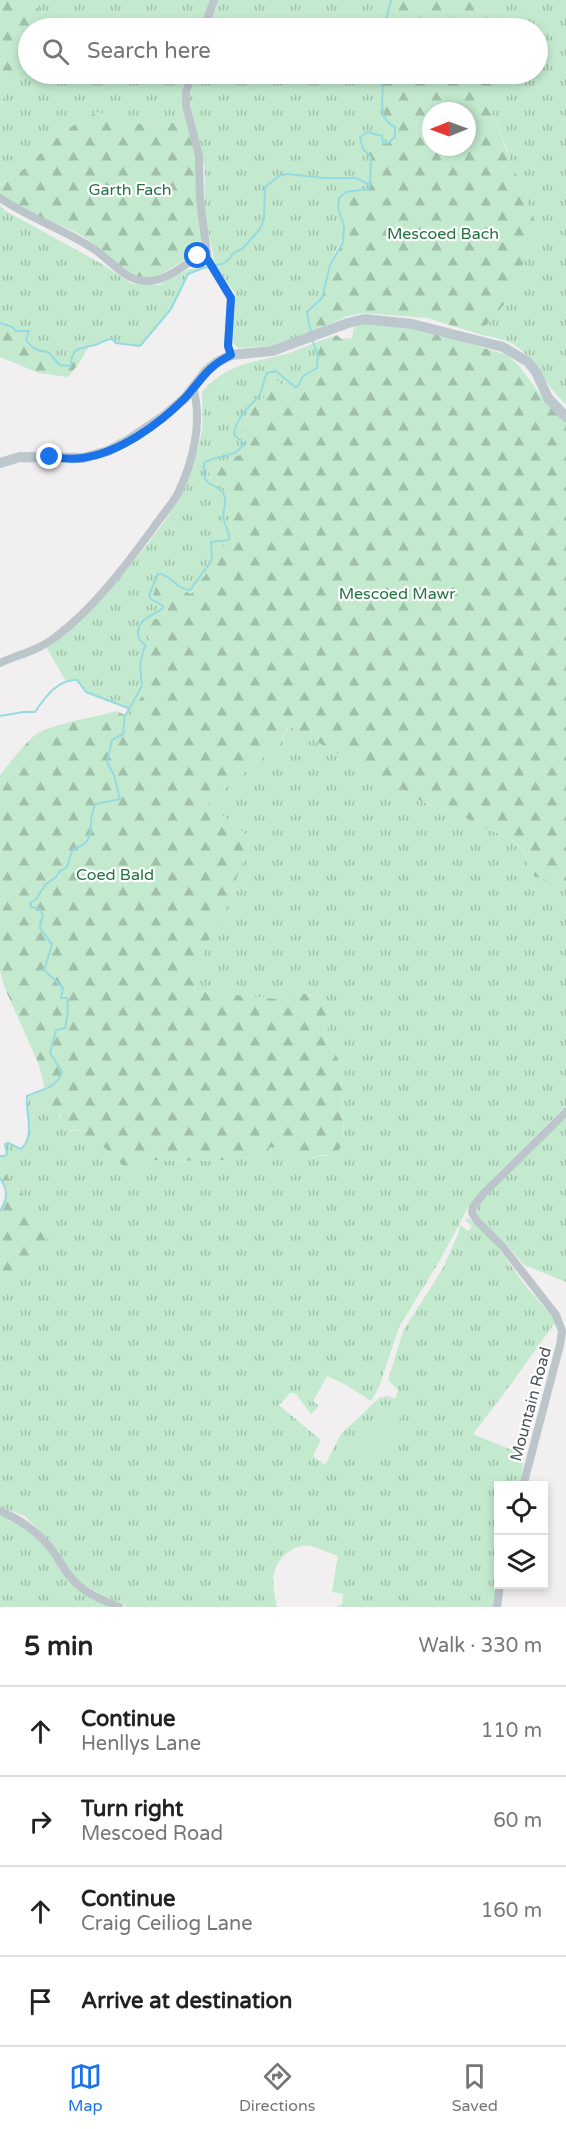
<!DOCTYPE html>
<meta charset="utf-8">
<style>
:root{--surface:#fff;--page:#f6f6f6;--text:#222;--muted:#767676;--line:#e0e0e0;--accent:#1a73e8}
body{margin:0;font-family:"Varela Round",sans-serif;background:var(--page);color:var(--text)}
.controls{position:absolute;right:18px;bottom:18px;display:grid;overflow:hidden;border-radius:0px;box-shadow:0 3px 9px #0003}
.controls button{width:54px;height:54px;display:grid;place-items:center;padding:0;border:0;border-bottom:2px solid var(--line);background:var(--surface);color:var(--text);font:30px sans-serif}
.compass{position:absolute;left:422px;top:102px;width:54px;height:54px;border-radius:50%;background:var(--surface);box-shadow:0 3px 9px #0003;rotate:269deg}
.stop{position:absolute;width:18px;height:18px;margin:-14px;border:4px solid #1a73e8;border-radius:50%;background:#fff}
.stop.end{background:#1a73e8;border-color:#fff;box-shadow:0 2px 6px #0008}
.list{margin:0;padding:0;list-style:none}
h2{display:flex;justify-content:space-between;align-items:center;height:78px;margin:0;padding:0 24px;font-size:26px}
h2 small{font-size:20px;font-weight:400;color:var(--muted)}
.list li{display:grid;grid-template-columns:39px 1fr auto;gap:18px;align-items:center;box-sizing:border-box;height:90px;padding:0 24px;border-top:2px solid var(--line)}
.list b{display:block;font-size:22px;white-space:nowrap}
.list p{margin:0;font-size:20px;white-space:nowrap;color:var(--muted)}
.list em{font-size:20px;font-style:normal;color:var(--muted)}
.icon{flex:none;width:33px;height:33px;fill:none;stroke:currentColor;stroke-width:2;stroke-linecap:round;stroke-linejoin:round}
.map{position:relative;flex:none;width:566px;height:1607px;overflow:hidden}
.search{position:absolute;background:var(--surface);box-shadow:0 3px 9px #0003;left:18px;right:18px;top:18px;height:66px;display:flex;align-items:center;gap:15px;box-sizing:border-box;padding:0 21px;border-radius:33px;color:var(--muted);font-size:22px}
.sheet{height:438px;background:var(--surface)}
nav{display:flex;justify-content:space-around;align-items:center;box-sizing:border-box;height:84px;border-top:2px solid var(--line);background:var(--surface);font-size:16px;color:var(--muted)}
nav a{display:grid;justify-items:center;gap:3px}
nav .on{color:var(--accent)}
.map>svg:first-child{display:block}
.grass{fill:url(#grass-tufts)}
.forest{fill:url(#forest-firs);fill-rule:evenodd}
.pitch{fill:#c3eace}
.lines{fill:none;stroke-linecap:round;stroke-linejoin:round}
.stream{stroke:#95dae1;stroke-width:2}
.street{stroke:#bcc5ca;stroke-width:8}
.secondary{stroke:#bdc7ce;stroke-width:10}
.route{stroke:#1a73e8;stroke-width:8}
.labels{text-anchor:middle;stroke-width:4.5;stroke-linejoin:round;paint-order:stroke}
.park-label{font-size:16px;fill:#227342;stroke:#fff}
.street-label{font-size:16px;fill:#49545a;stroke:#fff}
</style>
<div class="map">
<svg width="566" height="1607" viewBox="0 0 566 1607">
<defs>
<pattern id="grass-tufts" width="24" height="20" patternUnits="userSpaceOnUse" patternTransform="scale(1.5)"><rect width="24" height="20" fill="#c3eace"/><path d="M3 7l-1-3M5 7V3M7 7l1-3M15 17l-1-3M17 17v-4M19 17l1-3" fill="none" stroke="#a0c0aa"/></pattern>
<pattern id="forest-firs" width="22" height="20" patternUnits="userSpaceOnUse" patternTransform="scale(1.5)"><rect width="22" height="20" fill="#c3eace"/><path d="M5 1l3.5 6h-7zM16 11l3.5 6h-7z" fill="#a0c0aa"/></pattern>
</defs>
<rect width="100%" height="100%" fill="#f1efef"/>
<!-- grass -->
<path class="grass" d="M 30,0 L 210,0 L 201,28 L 44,28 L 48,20 Z
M 218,0 L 391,0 L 382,27 L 380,28 L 207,28 L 211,11 Z
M 489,0 L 566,0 L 566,404 C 546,387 537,361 516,346 C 507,339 490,337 479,334 L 489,323 L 508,151 L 492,114 L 499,94 L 497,75 L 498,74 L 538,74 L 538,28 L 503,28 L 495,16 Z
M 28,61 L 28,74 L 188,74 C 181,92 182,103 187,122 L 143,125 L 96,112 L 64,131 L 24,169 L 0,186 L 0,111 L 5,94 Z
M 195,74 L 381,74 L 382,113 L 395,127 L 395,137 L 388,143 L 363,149 L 371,157 L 370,185 L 368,189 L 356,190 L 339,213 C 352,240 336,243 329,266 C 322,290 330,294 307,312 L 311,332 L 270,346 L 238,348 L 233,343 L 235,293 L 215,265 L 204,210 L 205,169 L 189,98 Z
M 0,205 L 4,210 L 102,264 L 132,284 L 158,285 L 189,269 L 203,268 L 188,274 L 171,309 L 140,346 L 116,343 L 112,339 C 106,339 103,342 98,344 C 83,348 70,346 71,366 C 55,366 36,352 26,340 L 30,333 L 16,331 L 12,327 L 0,323 Z
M 314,343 L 318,355 L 320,377 L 299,393 L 289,391 L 273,377 L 266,396 L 251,407 L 242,431 L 250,446 L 241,455 L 209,466 L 210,479 L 230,492 L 230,519 L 234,546 L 217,559 L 191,594 L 159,580 L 169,606 L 164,615 L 146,625 L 150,645 L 144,669 L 149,684 C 144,696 134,706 130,718 L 126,714 L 128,708 L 86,692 L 77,680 L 66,681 L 46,647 C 76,635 164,529 179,498 C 189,478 199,451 202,429 C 203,417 202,404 202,392 C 226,365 249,363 282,355 C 293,352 304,347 314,343 Z
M 289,726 L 346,758 L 369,769 L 419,800 L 433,806 L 454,811 L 478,825 L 510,838 L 524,851 L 529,870 L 535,877 L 552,881 L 566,882 L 566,1106 L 498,1173 L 469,1206 L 440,1260 L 399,1327 L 379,1387 L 371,1401 L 346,1385 L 327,1376 L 313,1401 L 319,1406 L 311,1414 L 295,1393 L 290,1393 L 279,1405 L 321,1440 L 313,1456 L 325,1465 L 341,1434 L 379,1398 L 388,1396 L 395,1399 L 398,1390 L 388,1380 L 403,1331 L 443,1268 L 458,1234 L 460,1225 L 468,1231 L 472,1226 L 465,1220 L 468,1218 L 495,1243 L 524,1284 L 556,1321 L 512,1383 L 473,1434 L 524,1455 L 520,1485 L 498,1486 L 498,1572 L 494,1607 L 337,1607 L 342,1604 L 343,1594 L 332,1592 L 338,1556 C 329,1553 320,1548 311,1546 C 296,1543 280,1555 275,1570 C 271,1580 275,1596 277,1607 L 127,1607 L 81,1584 L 71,1573 L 54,1546 L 38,1529 L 25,1516 L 0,1507 L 0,1281 L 19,1269 L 51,1232 L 24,1204 L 20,1192 L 0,1168 L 0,1156 L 4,1156 L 7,1154 L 5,1144 L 8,1143 L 20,1149 C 37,1136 25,1114 27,1096 L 45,1089 C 48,1103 61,1109 62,1124 L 70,1131 L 79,1130 L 83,1139 L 105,1148 L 128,1171 L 145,1160 L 213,1161 L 269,1155 L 269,1148 L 281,1147 L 312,1159 L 316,1156 L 326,1156 L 344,1136 L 341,1064 L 324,1034 L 336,1015 C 330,1009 315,995 307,994 C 302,992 286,999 277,999 L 194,991 L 203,954 L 210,938 L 227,907 L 250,838 L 208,804 L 217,795 L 280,744 Z
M 566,1116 L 566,1282 L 524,1265 L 506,1244 L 480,1221 L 476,1210 L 480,1201 Z
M 0,1513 L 14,1520 L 45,1544 L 68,1579 L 113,1607 L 0,1607 Z"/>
<!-- forest -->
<path class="forest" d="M 0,0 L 30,0 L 48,20 L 44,28 L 28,28 L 28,61 L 5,94 L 0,111 Z
M 392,0 L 489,0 L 495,16 L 503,28 L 380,28 L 382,27 Z
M 381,74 L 498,74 L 499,94 L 492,114 L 537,226 L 511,296 L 479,334 L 427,318 L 363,313 L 348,316 L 311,332 L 307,312 L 322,298 L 330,265 L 343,242 L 344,227 L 338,208 L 339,198 L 346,192 L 368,189 L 370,185 L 371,157 L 363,149 L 360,137 L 368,132 L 382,136 L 383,143 L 388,143 L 395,137 L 395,127 C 373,117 387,91 381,74 ZM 431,111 L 467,111 L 467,147 L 431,147 Z
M 96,112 L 143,125 L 187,122 L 196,153 L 196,203 L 203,232 L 205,253 C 189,252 168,276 147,278 C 127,279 102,249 86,238 C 65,225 40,219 19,207 C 12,203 6,198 0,194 L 0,186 L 24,169 L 64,131 Z
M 0,323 L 12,327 L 16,331 L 29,331 L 26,340 C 33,349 38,351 48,352 L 60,365 L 70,366 C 71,352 74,348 89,346 L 80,362 L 68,377 L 39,373 L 0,357 Z
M 362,323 L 421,329 L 507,355 L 520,367 L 545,401 L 566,420 L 566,882 L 552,881 L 535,877 L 529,870 L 524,850 L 510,838 L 478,825 L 454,811 L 433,806 L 419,800 L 369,769 L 346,758 L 288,726 L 280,744 L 217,795 L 208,804 L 250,838 L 227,907 L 210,938 L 203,954 L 194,991 L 277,999 C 288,999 292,995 301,994 C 311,992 326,1005 334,1012 L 336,1015 L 324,1034 L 341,1064 L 344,1142 L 338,1151 L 332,1154 L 316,1156 L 307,1160 L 299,1159 L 290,1150 L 281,1147 L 269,1148 L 269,1155 L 213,1161 L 146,1160 L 137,1170 L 128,1171 L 105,1148 L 83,1139 L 79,1130 L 76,1129 L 67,1131 L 62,1124 L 61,1115 L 53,1108 L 47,1099 L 39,1065 L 4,986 L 0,970 L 0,775 C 8,765 29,738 38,733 C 62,721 91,719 116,711 L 130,717 C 133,707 144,695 149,684 L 144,669 L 150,645 L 146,624 L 164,615 L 169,606 L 153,595 L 159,580 L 191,594 L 217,559 L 217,545 L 234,546 L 230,519 L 230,492 L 210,479 L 209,466 L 240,455 L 250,446 L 242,431 L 251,407 L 266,396 L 273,377 L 289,391 L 299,393 L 307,380 L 320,377 L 318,355 L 314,343 L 337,335 L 341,339 L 352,338 L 354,326 Z
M 0,1168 L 20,1192 L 25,1204 L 51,1232 C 40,1256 22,1268 0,1281 L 0,1211 L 7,1195 L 7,1189 L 0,1178 Z"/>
<!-- pitch -->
<path class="pitch" d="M 385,1405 L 402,1415 L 371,1465 L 354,1455 Z"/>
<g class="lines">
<!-- stream -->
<path class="stream" d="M 380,28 L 384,26 L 391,0
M 215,265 C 224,265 229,261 233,253 L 242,249 L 260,229 L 264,219 L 265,187 L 279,176 L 287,174 L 324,178 L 356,178 L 370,185
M 0,323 L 12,327 L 16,331 L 29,331 L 26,340 C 33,349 38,351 48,352 L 60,365 L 71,366 C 71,345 82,349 98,344 C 103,342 106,339 112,339 L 116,343 L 140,346 L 171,309 L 188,274 L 203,268 L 210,267
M 311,333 L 307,312 L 322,298 L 330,265 L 343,242 L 344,226 L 338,208 L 339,198 L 346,192 L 368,189 L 370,185 L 371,157 L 363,149 L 360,137 L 368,132 L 382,136 L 383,143 L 388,143 L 395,137 L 395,127 C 373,117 387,91 381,74
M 0,716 L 23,712 L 35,712 C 45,697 58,679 77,680 L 86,692 L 128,708
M 0,1156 L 4,1156 L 7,1154 L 5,1144 L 8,1143 L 21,1149 C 36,1135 25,1114 27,1096 C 42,1089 56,1089 62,1072 L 50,1053 L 56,1030 L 65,1028 C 67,1021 69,1005 67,998 L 61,998 L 63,988 L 44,970 L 52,945 C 50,939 39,931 40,925 C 40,922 42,919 43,916 L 40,909 L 31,907 L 30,903 L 36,899 L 46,884 L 56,877 L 60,871 L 67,867 L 72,851 C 76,847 81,847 85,843 C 95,834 87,817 96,804 L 120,799 L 114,775 L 107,762 L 112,740 L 123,734 L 125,716 L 142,686 L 140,664 L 145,645 L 139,639 C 134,621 149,617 162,609 L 163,606 L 151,599 L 149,595 L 158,574 C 172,574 176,590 190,590 L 212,560 L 211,542 L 229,540 C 231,531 224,527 223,517 C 223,510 228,500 223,493 C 213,479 202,491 204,463 C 217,454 236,459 244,443 L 234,435 C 236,417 248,408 259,396 C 263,390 263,380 267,373 L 276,371 L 295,387 L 298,386 L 303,376 L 317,368 L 318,355 L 312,339
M 0,1178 C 8,1190 8,1198 0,1211"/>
<!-- street -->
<path class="street" d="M 204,28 L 214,0
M 192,74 L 186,92 L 186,105 L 199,156 L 200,201 L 208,260 L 231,298 L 228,346 L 231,355
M 0,198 C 30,219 64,229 94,249 C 110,260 125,280 144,281 C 163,283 184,266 198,256 L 208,260
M 0,663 C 20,654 40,650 57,636 C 95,607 126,565 154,527 C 161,516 172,505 178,493 C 193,462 203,422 193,387
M 523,1486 L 560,1345 L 562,1331 L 556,1315 L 503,1247 L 477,1221 L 472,1213 L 473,1207 L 484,1193 L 566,1112
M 0,1511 C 23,1521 40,1533 55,1554 C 61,1563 66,1573 74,1581 C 86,1594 103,1600 119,1607
M 497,1607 L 500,1584"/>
<!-- secondary -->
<path class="secondary" d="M 0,463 L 20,457 L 83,458 L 108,451 L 127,441 L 163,417 L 185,398 L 206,371 L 217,362 L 231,355 L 272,351 L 348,323 L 364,319 L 412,324 L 503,347 L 528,362 L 536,372 L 548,398 L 566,417"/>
</g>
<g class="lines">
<!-- route -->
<path class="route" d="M 50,457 C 60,458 71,460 82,458 C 119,453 158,425 184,399 C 202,380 205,368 231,355 L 228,346 L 231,298 L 208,260 L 198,256"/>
</g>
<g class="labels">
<!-- park labels -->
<g class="park-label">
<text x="130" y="195">Garth Fach</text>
<text x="443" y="239">Mescoed Bach</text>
<text x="397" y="599">Mescoed Mawr</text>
<text x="115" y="880">Coed Bald</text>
</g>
<!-- street labels -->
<g class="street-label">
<text transform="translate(530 1404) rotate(-75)" y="6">Mountain Road</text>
</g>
</g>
</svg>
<div class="controls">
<button><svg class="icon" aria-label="locate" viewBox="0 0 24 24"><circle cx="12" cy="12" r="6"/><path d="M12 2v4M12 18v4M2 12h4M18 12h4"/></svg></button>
<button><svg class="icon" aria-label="layers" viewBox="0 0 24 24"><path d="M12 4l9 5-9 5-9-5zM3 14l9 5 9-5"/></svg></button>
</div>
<svg class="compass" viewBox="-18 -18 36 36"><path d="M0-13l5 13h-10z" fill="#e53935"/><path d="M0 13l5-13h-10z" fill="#767676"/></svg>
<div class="stop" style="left:198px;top:256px"></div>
<div class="stop end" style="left:50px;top:457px"></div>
<div class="search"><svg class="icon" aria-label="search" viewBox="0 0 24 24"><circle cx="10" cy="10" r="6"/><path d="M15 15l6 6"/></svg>Search here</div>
</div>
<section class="sheet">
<h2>5 min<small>Walk · 330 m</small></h2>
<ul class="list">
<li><svg class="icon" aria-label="ahead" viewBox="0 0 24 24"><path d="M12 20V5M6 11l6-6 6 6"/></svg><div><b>Continue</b><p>Henllys Lane</p></div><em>110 m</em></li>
<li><svg class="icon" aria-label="right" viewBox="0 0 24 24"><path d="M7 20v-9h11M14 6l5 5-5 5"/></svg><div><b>Turn right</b><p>Mescoed Road</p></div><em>60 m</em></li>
<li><svg class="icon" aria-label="ahead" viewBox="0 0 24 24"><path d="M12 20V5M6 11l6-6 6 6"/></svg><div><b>Continue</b><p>Craig Ceiliog Lane</p></div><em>160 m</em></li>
<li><svg class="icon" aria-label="arrive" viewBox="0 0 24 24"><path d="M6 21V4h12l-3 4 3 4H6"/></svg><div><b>Arrive at destination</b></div></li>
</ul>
</section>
<nav>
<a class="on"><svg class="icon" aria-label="map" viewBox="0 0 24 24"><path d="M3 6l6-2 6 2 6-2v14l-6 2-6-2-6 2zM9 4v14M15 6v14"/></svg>Map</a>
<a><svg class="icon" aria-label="directions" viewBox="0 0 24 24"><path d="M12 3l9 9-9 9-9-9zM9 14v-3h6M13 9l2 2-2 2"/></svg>Directions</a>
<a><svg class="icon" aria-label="saved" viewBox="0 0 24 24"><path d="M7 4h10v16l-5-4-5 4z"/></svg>Saved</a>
</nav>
